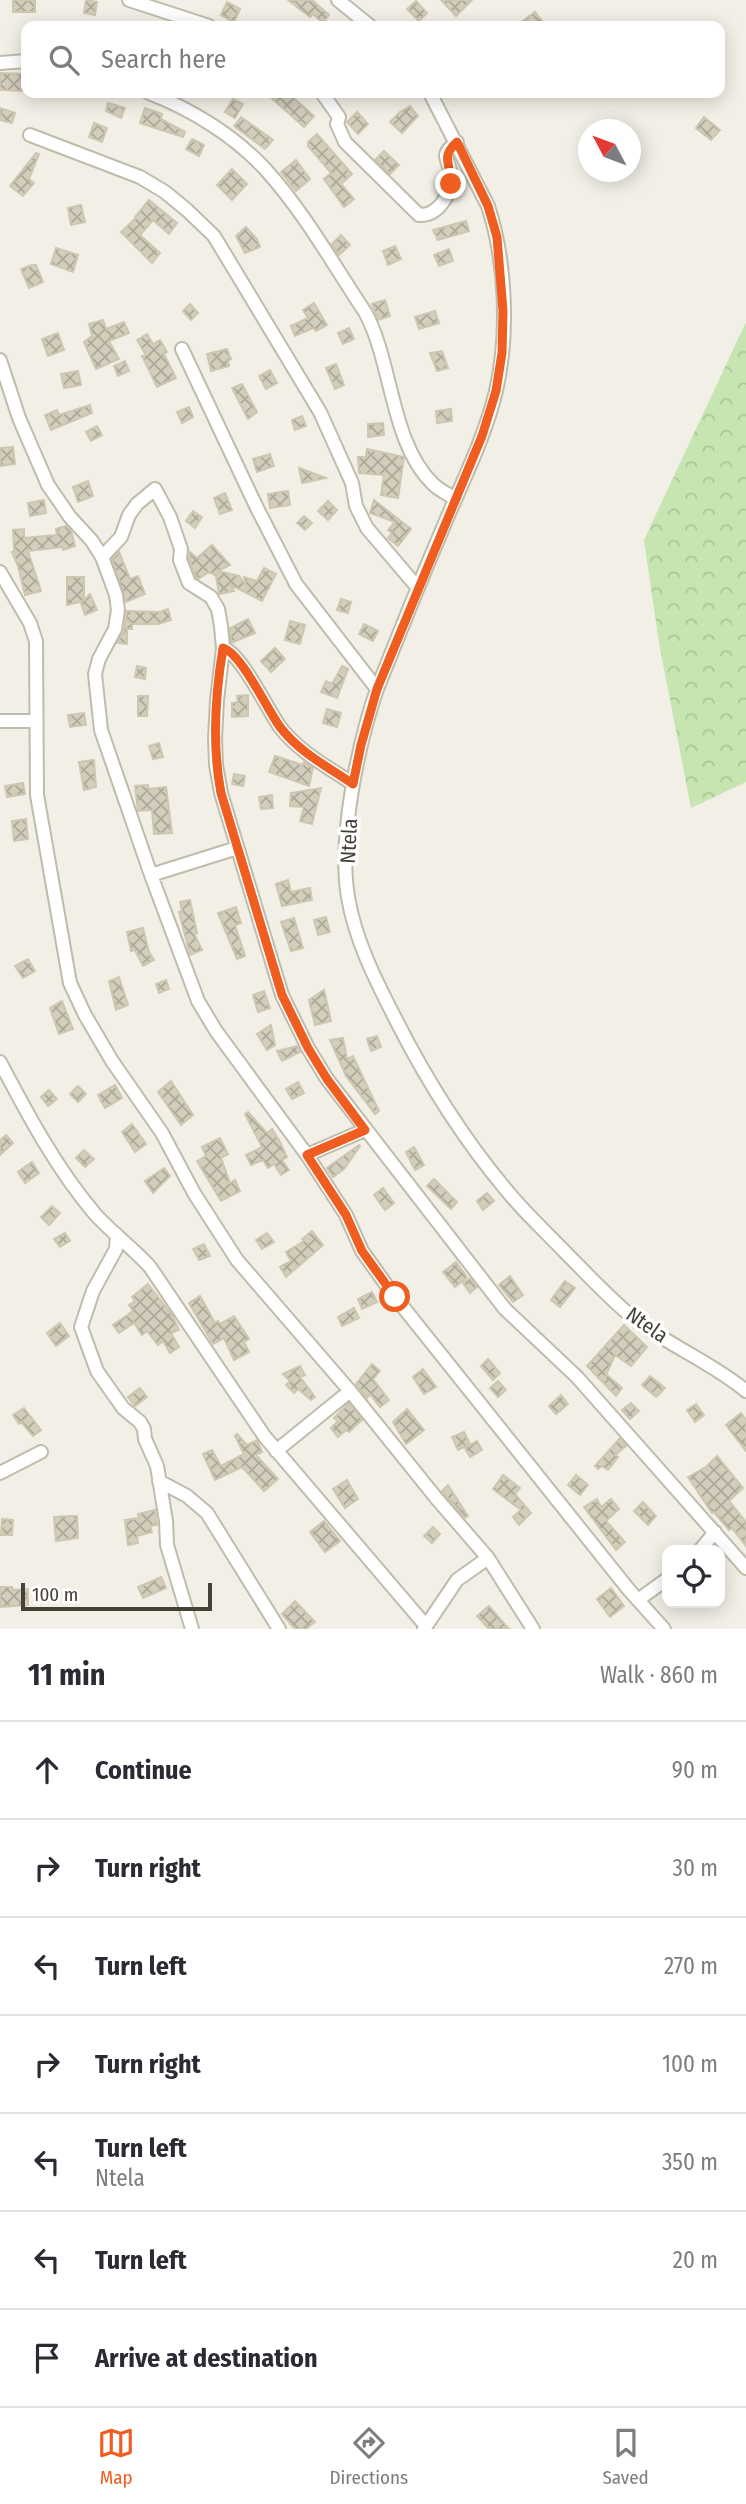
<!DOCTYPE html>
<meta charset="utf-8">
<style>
:root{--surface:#fff;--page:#f2f2f3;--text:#2b2b33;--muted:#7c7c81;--line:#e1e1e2;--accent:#ef5d20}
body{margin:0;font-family:"Fira Sans Condensed",sans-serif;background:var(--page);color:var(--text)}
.controls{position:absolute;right:21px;bottom:21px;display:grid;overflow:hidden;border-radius:14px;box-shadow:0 4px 18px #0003}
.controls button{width:63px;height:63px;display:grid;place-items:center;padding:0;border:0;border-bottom:2px solid var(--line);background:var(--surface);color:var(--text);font:35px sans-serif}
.compass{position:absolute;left:578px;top:119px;width:63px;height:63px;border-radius:50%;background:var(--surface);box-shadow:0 4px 18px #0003;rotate:311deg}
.scale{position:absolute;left:21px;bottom:18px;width:191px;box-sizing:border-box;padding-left:7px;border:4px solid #454136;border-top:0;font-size:19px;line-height:24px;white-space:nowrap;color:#454136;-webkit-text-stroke:5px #fff;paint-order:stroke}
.stop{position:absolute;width:21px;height:21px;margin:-16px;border:5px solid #ef5d20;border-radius:50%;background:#fff}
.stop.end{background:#ef5d20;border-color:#fff;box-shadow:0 2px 7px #0008}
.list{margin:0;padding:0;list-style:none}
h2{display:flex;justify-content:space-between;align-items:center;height:91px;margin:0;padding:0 28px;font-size:30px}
h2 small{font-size:23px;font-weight:400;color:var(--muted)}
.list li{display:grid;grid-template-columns:46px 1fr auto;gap:21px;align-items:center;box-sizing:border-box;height:98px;padding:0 28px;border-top:2px solid var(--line)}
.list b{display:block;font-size:26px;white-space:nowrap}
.list p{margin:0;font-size:23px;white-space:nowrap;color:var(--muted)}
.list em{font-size:23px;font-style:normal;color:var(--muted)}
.icon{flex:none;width:38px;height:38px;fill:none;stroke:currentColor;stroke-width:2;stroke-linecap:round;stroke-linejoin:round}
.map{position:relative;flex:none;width:746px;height:1629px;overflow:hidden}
.search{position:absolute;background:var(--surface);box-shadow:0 4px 18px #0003;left:21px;right:21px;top:21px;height:77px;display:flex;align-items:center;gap:18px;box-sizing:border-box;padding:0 24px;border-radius:14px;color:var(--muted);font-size:26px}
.sheet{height:777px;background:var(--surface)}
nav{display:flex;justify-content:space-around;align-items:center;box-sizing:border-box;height:98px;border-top:2px solid var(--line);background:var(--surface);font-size:19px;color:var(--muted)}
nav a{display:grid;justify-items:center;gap:4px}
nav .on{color:var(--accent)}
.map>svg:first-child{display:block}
.forest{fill:url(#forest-crowns)}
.building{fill:url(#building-cross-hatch);stroke:#cec6b0;stroke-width:2}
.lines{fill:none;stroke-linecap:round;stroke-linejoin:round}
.minor-casing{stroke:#c0bcac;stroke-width:16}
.minor{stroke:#fff;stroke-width:12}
.route{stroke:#ef5d20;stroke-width:9}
.labels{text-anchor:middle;stroke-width:7;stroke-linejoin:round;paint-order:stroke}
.street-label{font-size:21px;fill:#454136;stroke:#fff}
</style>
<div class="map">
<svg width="746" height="1629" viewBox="0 0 746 1629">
<defs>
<pattern id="forest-crowns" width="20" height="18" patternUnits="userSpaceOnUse" patternTransform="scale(1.75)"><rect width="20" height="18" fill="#c6e5b1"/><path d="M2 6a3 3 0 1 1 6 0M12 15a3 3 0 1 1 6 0" fill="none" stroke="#abc699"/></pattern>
<pattern id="building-cross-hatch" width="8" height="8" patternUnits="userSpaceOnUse" patternTransform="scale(1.75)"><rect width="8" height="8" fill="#d3cebc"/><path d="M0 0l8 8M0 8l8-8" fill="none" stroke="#ada99a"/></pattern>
</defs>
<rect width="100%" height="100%" fill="#f2f0e6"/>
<!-- forest -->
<path class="forest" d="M 746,322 L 746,782 L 691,808 L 659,643 L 644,540 Z"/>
<!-- building -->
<path class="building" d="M 13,0 L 35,0 L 35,12 L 13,12 Z
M 86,0 L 97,2 L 95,15 L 84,13 Z
M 288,0 L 312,0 L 329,15 L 323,23 L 313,14 L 310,17 Z
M 441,0 L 472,0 L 456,16 Z
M 416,1 L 427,13 L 419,21 L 407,9 Z
M 227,2 L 240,9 L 234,22 L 221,15 Z
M 535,12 L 546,26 L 516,26 Z
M 0,73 L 26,74 L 26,91 L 0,90 Z
M 266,93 L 288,93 L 314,116 L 304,127 Z
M 233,99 L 243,104 L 235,118 L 225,112 Z
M 108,103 L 125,108 L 121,118 L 106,111 Z
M 410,106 L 418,116 L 402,133 L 390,122 L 400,112 Z
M 0,108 L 15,113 L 12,123 L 0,120 Z
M 145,108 L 162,114 L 161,119 L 185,132 L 183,137 L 140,123 Z
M 357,112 L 368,124 L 358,134 L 347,122 Z
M 241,117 L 273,140 L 265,149 L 234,126 Z
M 704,117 L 720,130 L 711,140 L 696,128 Z
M 94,123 L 107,128 L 102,142 L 89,137 Z
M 317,134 L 352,174 L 341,184 L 354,199 L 344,207 L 324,179 L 331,173 L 308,146 L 308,142 Z
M 192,139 L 204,145 L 199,156 L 186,149 Z
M 384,151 L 399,165 L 390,174 L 375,160 Z
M 36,153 L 39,154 L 29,179 L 34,183 L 23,196 L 10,186 Z
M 296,160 L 310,179 L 296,191 L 281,172 Z
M 232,169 L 247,184 L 232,200 L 217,185 Z
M 149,200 L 177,223 L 169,234 L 153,220 L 140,235 L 160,253 L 152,263 L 121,232 L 136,218 L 135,217 Z
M 81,205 L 85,222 L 71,225 L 68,208 Z
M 466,221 L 469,231 L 438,240 L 433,230 Z
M 246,227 L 257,239 L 260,247 L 245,253 L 236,236 Z
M 341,235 L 350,245 L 339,255 L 332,244 Z
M 395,246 L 401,259 L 388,265 L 383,251 Z
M 56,248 L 78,255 L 73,272 L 51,264 Z
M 449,249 L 453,261 L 439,266 L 434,255 Z
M 32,265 L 36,265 L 43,282 L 29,288 L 21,269 Z
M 385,300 L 390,316 L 378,320 L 372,304 Z
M 314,303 L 327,325 L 316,331 L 313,328 L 295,336 L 291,326 L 308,318 L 303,310 Z
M 190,304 L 198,313 L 191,320 L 183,311 Z
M 435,311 L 439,323 L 419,329 L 415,317 Z
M 103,320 L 106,329 L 124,322 L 129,333 L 109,341 L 119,359 L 96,369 L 84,342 L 92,336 L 89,324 Z
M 349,328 L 354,339 L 343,344 L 338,333 Z
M 58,333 L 64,350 L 48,356 L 42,339 Z
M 147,334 L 153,344 L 160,340 L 167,352 L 164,354 L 176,378 L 157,387 L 142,356 L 146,355 L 137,340 Z
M 227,349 L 231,359 L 228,361 L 229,366 L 211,371 L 207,354 Z
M 442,351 L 448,368 L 437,371 L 430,353 Z
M 125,361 L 129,371 L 118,376 L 114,366 Z
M 336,364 L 344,385 L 335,389 L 326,368 Z
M 270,370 L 277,383 L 266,389 L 259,376 Z
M 78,371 L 81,385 L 64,388 L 61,374 Z
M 242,384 L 257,412 L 248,419 L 232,388 Z
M 90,405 L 92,413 L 51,430 L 45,415 L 57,410 L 59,415 Z
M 189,407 L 193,417 L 182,423 L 177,412 Z
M 451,409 L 452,421 L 437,423 L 436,411 Z
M 302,416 L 306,426 L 295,430 L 292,420 Z
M 383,423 L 384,435 L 368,437 L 368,424 Z
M 97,426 L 102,435 L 91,441 L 86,432 Z
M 13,447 L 15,464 L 0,466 L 0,448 Z
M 367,449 L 404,457 L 398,498 L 381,495 L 384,475 L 359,473 L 358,457 L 366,457 Z
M 270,454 L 274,466 L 257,472 L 253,459 Z
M 299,468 L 326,478 L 302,483 Z
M 88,481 L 93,496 L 78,502 L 73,487 Z
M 288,491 L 290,505 L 270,508 L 268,494 Z
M 225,493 L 232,510 L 220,514 L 214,498 Z
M 44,500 L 46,513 L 30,516 L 28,503 Z
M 374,500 L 411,529 L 398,546 L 388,538 L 392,533 L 388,530 L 395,522 L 370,513 Z
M 328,501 L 337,510 L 328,520 L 318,511 Z
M 193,511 L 202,517 L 195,528 L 186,521 Z
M 304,516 L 312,523 L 305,530 L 297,523 Z
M 66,526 L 71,531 L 75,546 L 63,550 L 62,547 L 28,551 L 41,591 L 25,595 L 18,566 L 12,552 L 14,551 L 13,530 L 24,529 L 24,538 L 57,535 L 56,529 Z
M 212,545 L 230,565 L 218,571 L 239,576 L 246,585 L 244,577 L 257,581 L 264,568 L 276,574 L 262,601 L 231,585 L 234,591 L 219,594 L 216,576 L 209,572 L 198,579 L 196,577 L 189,559 L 190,552 L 197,558 Z
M 119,552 L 130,579 L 138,576 L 145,594 L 126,602 L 112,559 Z
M 67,577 L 84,577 L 84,600 L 90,594 L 97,610 L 85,615 L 81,603 L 83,601 L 67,605 Z
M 341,599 L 351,602 L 348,613 L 337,610 Z
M 168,609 L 171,620 L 158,624 L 132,624 L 132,629 L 127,629 L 127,644 L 117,643 L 124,631 L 127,611 L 160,612 Z
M 248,619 L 255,633 L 231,643 L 230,628 Z
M 290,621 L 305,625 L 300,644 L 285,640 Z
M 364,624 L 378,631 L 373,641 L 359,634 Z
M 275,648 L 285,659 L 271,672 L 261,661 Z
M 137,666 L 146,668 L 145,679 L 135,677 Z
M 342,666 L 348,669 L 337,698 L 321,692 L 326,681 L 332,684 Z
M 248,695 L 248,716 L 232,717 L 232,703 L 238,702 L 237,696 Z
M 138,696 L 148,696 L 147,716 L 138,716 Z
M 327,709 L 341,713 L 337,727 L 323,723 Z
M 84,713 L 86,725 L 70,727 L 68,715 Z
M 159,743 L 163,757 L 153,759 L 149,746 Z
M 275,756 L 303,765 L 304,762 L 313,768 L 309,786 L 269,772 Z
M 94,760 L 96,787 L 84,790 L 79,762 Z
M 234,774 L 245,776 L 243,786 L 232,784 Z
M 23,783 L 25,794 L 7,797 L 5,786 Z
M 148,785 L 148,789 L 166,787 L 172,833 L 154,834 L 152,810 L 138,811 L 135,786 Z
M 321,788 L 312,824 L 300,821 L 304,807 L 290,806 L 291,793 Z
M 272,795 L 273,808 L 261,809 L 259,797 Z
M 26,819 L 28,839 L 14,841 L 12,821 Z
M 288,880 L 291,892 L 310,888 L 312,900 L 282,906 L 276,884 Z
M 190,900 L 197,933 L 194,933 L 202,950 L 190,955 L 179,912 L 182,911 L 180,902 Z
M 236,907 L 241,923 L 235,925 L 245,956 L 237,959 L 218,913 Z
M 326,917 L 330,932 L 318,935 L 314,920 Z
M 294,918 L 303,948 L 291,951 L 281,922 Z
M 143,928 L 149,952 L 154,960 L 143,966 L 135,950 L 131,951 L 127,932 Z
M 28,959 L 35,971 L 23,978 L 15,966 Z
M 119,977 L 128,1005 L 116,1010 L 109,981 Z
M 166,980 L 169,989 L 159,993 L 156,984 Z
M 324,990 L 331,1021 L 315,1025 L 309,1000 Z
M 264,991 L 270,1008 L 258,1012 L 253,995 Z
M 62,1001 L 73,1029 L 59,1034 L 50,1008 Z
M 271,1025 L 275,1045 L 267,1050 L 257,1034 Z
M 377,1036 L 381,1047 L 371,1051 L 367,1039 Z
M 343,1038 L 347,1059 L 353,1056 L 379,1111 L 375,1114 L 346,1076 L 330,1040 Z
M 298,1046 L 300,1052 L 282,1061 L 277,1051 Z
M 171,1081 L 193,1115 L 181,1125 L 158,1092 Z
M 298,1082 L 304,1093 L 292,1099 L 286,1089 Z
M 115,1085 L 122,1098 L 105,1108 L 98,1095 Z
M 78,1086 L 86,1094 L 78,1102 L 70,1094 Z
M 49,1090 L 57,1099 L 48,1106 L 41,1097 Z
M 248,1112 L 267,1133 L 272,1129 L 279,1140 L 287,1157 L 282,1160 L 289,1170 L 281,1175 L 274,1164 L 268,1168 L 263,1160 L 251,1165 L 246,1155 L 262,1147 L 245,1114 Z
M 132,1124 L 146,1144 L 135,1152 L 122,1132 Z
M 6,1135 L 13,1143 L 0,1155 L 0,1140 Z
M 220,1138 L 228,1154 L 221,1158 L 230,1183 L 235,1180 L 240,1191 L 221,1201 L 197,1161 L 206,1156 L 202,1147 Z
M 359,1145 L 360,1146 L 344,1169 L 333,1177 L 327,1168 Z
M 414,1147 L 424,1165 L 415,1170 L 406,1152 Z
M 84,1150 L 94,1159 L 85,1167 L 76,1158 Z
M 32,1162 L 39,1173 L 25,1183 L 18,1172 Z
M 164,1168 L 170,1176 L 153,1193 L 145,1181 Z
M 434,1179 L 457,1202 L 451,1209 L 427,1186 Z
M 383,1188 L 394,1203 L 385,1210 L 374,1195 Z
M 487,1193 L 494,1201 L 483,1210 L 477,1201 Z
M 52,1206 L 60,1213 L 49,1225 L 41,1217 Z
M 312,1231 L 323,1245 L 286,1277 L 280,1267 L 291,1261 L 286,1252 L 304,1241 L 302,1239 Z
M 65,1233 L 70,1241 L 60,1247 L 54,1239 Z
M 267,1233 L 274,1242 L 262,1249 L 256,1240 Z
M 204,1244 L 210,1256 L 199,1260 L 193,1249 Z
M 456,1262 L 467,1277 L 455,1287 L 443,1272 Z
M 510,1276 L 523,1295 L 513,1302 L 499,1285 Z
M 470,1278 L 477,1287 L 470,1293 L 463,1283 Z
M 565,1281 L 575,1288 L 560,1307 L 551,1300 Z
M 148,1284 L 172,1315 L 179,1330 L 171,1333 L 179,1347 L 170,1353 L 163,1341 L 158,1345 L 147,1331 L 142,1335 L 134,1323 L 119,1333 L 113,1325 L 133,1311 L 129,1305 L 135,1301 L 132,1297 Z
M 372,1292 L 377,1302 L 362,1309 L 358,1299 Z
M 200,1296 L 215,1323 L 218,1321 L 220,1324 L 234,1316 L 249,1339 L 244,1342 L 249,1352 L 234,1360 L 224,1338 L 213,1344 L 189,1303 Z
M 354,1308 L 359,1318 L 342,1326 L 338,1317 Z
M 60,1323 L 69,1336 L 56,1346 L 47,1333 Z
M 624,1325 L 647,1347 L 631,1366 L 615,1355 L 605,1377 L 607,1375 L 622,1388 L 616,1396 L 587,1366 Z
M 488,1359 L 500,1373 L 493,1380 L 481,1366 Z
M 372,1364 L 380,1371 L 373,1379 L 389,1400 L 380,1407 L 370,1394 L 367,1398 L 356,1384 Z
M 300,1366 L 305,1375 L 300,1377 L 315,1397 L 311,1400 L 298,1389 L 294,1393 L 286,1385 L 290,1381 L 283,1374 Z
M 423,1369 L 436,1387 L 424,1394 L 413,1377 Z
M 650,1376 L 665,1388 L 656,1397 L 642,1385 Z
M 498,1381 L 506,1390 L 498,1397 L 490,1388 Z
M 140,1388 L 147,1397 L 135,1406 L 128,1397 Z
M 561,1395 L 568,1404 L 556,1414 L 549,1406 Z
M 349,1403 L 362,1420 L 349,1432 L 346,1430 L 338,1437 L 331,1428 L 338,1421 L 334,1418 Z
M 631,1403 L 639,1411 L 630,1419 L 622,1410 Z
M 696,1404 L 704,1415 L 695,1422 L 687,1410 Z
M 24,1408 L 41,1430 L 33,1436 L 21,1422 L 19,1424 L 13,1415 Z
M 407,1409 L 424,1430 L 406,1444 L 393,1422 Z
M 741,1413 L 746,1420 L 746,1451 L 726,1425 Z
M 464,1432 L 470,1444 L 458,1450 L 452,1437 Z
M 237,1434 L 247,1445 L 257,1440 L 262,1452 L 256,1455 L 278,1479 L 264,1491 L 242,1467 L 215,1480 L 203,1454 L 212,1450 L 221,1466 L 244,1454 L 235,1436 Z
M 620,1438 L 626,1446 L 615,1455 L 618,1457 L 608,1470 L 602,1466 L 598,1469 L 595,1466 Z
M 477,1441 L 482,1450 L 470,1457 L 465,1448 Z
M 717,1456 L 743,1488 L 729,1501 L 746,1522 L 746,1546 L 732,1528 L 729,1530 L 714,1512 L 712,1513 L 688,1477 L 706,1467 Z
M 503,1475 L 520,1488 L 515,1494 L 531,1513 L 519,1525 L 513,1517 L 521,1510 L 493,1489 Z
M 576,1475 L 588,1485 L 580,1495 L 568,1485 Z
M 347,1480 L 358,1499 L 345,1508 L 333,1489 Z
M 448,1485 L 468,1516 L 465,1518 L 442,1491 Z
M 597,1499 L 601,1507 L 611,1499 L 619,1509 L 606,1521 L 625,1542 L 616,1550 L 584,1507 Z
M 643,1502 L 656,1516 L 648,1525 L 634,1511 Z
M 155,1510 L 157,1525 L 150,1526 L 152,1532 L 137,1536 L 138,1543 L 128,1545 L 125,1520 L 139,1518 L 138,1514 Z
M 70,1516 L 77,1516 L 78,1538 L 56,1541 L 54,1517 Z
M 2,1519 L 13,1520 L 12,1535 L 1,1535 Z
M 324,1521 L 340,1541 L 325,1552 L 310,1532 Z
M 433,1527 L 440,1534 L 432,1543 L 424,1536 Z
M 161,1577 L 166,1588 L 143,1598 L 138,1587 Z
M 0,1587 L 12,1587 L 13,1590 L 28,1589 L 28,1605 L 0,1607 Z
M 611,1588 L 624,1606 L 610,1617 L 597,1599 Z
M 295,1601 L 315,1622 L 306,1629 L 295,1629 L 282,1614 Z
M 489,1606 L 509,1629 L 489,1629 L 477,1616 Z"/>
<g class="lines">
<defs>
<path id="minor" d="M 129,0 L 209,26
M 338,0 L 370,26
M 0,63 L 26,61
M 149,93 C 191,109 235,136 266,170 C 304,212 333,264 365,312 C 393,363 390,442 433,484 C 439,490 448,494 455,499
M 322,93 L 339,117 L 337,124 L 345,142 L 419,215 C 438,216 452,194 451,176 C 451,169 446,161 446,155 C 447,149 453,145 457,142
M 430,93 L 488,206 C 506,261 509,334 496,391 C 484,441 459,488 440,535 C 418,586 398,637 377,689 C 358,745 338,838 348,897 C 355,940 376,981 396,1020 C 427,1081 464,1140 508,1192 C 525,1213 545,1231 563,1250 C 585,1272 607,1296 631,1316 C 667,1345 711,1362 746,1391
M 30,135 L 140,177 L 165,192 L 188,211 L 214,236 L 320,412 L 352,483 L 356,506 L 367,528 L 418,588
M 182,349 L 256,506 L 296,584 L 377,689
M 0,360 L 19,418 L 48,485 L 70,517 L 92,541 L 102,557 L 116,595 L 118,610 L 115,629 L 99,659 L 95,674 L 101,730 L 151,875 L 198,1001 L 216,1031 L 307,1155 L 346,1215 L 362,1251 L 395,1297 L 629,1590 L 664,1629
M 102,557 L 121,537 L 129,515 L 137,504 L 155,489 L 170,517 L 181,549 L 180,560 L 189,583 L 211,597 L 218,609 L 221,626 L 223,648 L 217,700 L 215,739 L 216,765 L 221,793 L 282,995 L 308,1048 L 327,1079 L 505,1309 L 577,1377 L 746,1568
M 0,572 L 30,623 L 36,641 L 37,795 L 70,983 L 85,1015 L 112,1061 L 162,1133 L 194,1193 L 237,1260 L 350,1391 L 437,1499 L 488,1558 L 533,1629
M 223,648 C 241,653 267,709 280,727 C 299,752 328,767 353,784
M 0,721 L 36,721
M 151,875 L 237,848
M 0,1062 C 28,1115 56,1168 95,1214 C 112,1233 133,1248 150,1267 L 265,1437 L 426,1626
M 307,1155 L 365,1130
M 117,1235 L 116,1249 L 93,1291 L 81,1327 L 97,1371 L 123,1408 L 140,1422 L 144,1429 L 145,1439 L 157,1466 L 166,1521 L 167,1545 L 192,1629
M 276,1451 L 350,1391
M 0,1473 L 41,1452
M 159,1481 L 187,1496 L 207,1513 L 279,1629
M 700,1550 L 715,1532
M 638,1600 L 667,1579
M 424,1629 L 457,1580 L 488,1558"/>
</defs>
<!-- minor casing -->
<use href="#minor" class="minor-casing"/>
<!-- minor -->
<use href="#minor" class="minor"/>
</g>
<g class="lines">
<!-- route -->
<path class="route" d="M 395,1297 L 362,1251 L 346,1215 L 307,1155 L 365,1130 L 327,1079 L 308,1048 L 282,995 L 221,793 C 212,746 215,696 223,648 C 241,653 267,709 280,727 C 299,752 328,767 353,784 L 361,745 L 377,689 L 482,436 L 496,391 L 502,353 L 503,311 L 497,237 L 488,206 L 457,142 C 440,157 451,164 451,184"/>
</g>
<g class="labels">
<!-- street labels -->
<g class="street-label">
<text transform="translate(349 841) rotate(-87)" y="7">Ntela</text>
<text transform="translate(647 1325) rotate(35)" y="7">Ntela</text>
</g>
</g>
</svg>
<div class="controls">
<button><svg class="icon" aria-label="locate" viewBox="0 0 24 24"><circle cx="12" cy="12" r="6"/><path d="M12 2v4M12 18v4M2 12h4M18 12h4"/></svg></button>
</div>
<svg class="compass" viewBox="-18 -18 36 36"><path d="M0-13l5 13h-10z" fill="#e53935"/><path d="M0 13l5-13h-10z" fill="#7c7c81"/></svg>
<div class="scale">100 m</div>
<div class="stop" style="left:395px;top:1297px"></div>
<div class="stop end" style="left:451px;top:184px"></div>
<div class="search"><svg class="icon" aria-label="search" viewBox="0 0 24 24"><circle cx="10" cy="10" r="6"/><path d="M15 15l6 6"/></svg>Search here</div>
</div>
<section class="sheet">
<h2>11 min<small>Walk · 860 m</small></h2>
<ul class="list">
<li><svg class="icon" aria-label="ahead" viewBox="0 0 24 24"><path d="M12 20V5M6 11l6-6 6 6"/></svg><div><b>Continue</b></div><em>90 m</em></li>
<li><svg class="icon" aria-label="right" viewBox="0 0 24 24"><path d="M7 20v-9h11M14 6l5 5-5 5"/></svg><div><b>Turn right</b></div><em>30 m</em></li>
<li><svg class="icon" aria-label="left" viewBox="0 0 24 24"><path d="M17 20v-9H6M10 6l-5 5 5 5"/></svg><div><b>Turn left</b></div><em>270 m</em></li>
<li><svg class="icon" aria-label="right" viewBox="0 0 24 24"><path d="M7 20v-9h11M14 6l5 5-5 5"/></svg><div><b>Turn right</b></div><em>100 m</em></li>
<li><svg class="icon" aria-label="left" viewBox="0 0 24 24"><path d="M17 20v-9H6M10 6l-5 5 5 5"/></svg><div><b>Turn left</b><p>Ntela</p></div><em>350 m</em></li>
<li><svg class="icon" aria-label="left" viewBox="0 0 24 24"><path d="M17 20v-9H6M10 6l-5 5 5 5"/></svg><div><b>Turn left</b></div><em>20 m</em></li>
<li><svg class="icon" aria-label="arrive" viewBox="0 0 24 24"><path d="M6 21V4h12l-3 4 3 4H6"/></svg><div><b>Arrive at destination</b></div></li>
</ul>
</section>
<nav>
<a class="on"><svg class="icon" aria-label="map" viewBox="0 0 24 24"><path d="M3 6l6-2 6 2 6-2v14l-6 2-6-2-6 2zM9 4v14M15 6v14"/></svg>Map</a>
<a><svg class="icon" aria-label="directions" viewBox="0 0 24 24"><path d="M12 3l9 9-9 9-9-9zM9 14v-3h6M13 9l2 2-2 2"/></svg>Directions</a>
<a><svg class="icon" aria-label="saved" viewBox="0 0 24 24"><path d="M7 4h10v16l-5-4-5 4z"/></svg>Saved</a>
</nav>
